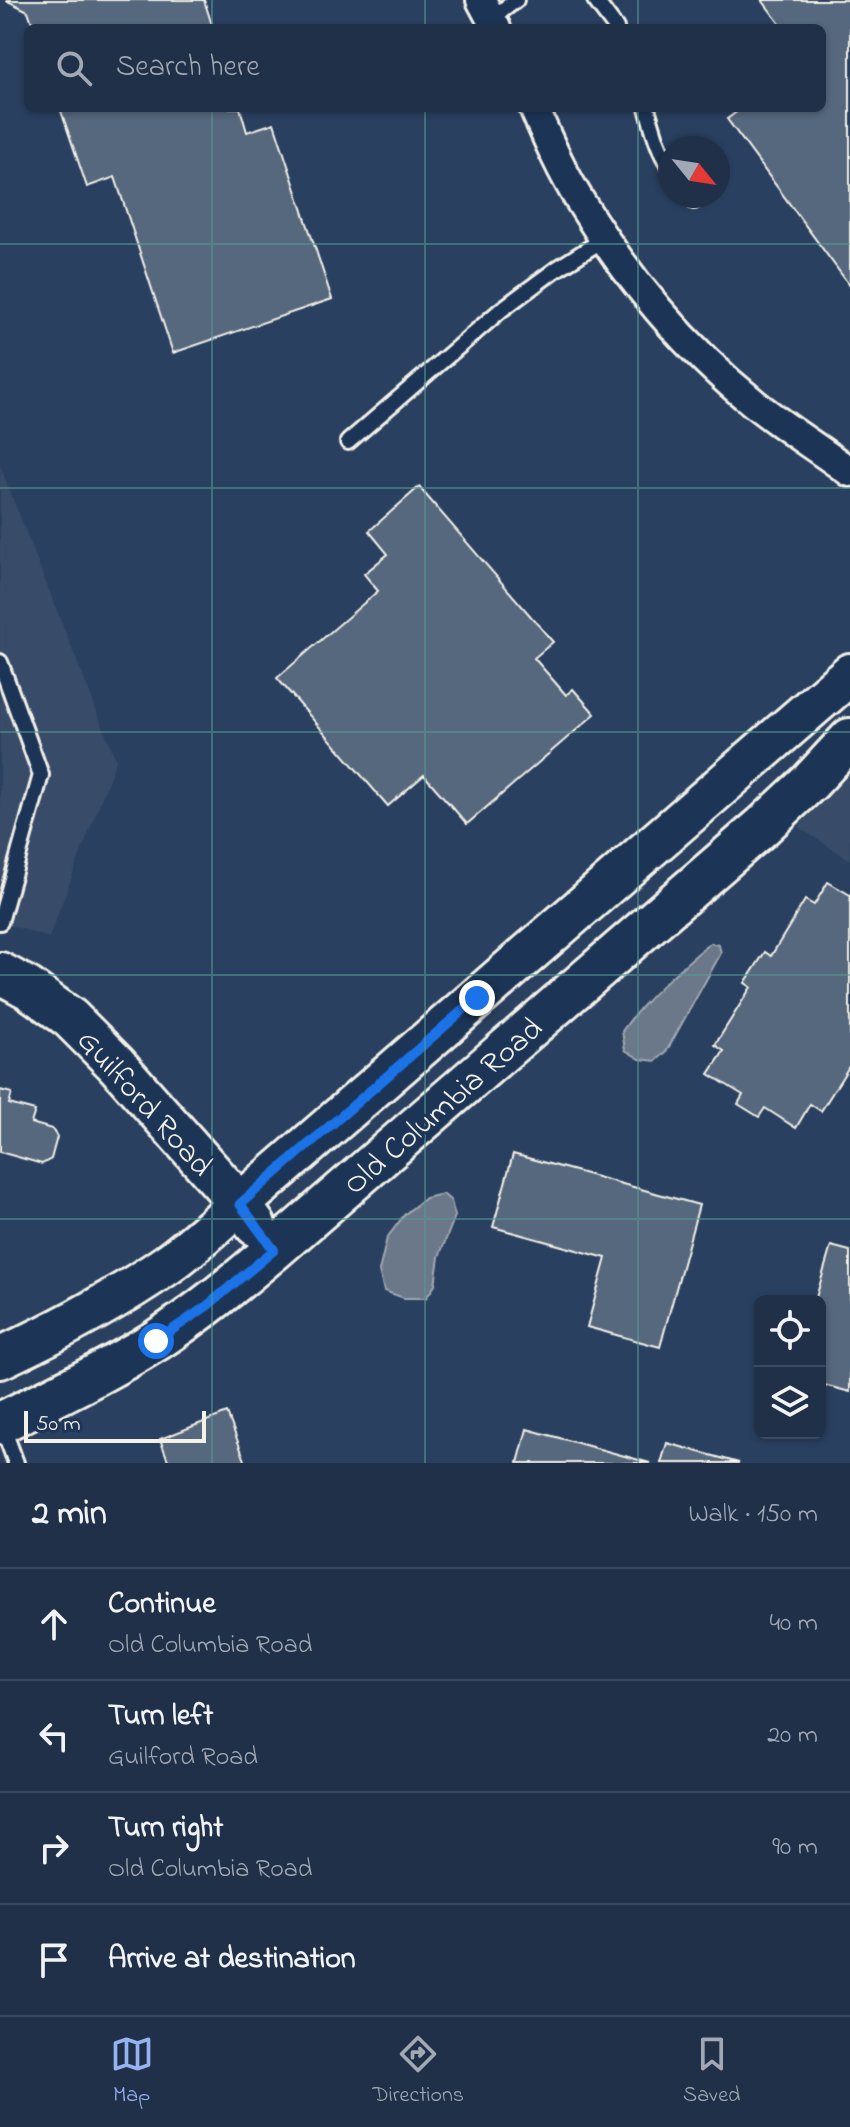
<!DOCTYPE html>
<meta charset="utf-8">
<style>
:root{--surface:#203048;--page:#28384f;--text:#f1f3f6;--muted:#a2a9b4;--line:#3d4b60;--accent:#95b2f1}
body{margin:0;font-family:"Indie Flower",sans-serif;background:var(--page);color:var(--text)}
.controls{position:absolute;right:24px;bottom:24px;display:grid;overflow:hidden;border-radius:12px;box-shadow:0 2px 6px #0004}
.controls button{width:72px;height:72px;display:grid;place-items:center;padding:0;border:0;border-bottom:2px solid var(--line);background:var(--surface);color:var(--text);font:40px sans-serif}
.compass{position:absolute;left:658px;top:136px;width:72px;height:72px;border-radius:50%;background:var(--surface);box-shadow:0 2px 6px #0004;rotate:120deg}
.scale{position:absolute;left:24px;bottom:20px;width:182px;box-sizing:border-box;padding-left:8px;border:4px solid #f4f1e8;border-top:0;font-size:22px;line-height:28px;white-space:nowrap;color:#f4f1e8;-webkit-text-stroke:6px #1d3557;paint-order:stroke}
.stop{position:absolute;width:24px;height:24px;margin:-18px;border:6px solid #1a73e8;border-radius:50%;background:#fff}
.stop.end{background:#1a73e8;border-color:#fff;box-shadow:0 2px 8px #0008}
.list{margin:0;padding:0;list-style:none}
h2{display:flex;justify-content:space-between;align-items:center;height:104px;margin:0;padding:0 32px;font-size:34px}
h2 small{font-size:26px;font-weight:400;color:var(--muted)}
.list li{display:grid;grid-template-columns:52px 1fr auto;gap:24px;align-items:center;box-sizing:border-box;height:112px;padding:0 32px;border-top:2px solid var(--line)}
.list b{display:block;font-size:30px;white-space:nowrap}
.list p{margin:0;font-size:26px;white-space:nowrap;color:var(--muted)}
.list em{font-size:26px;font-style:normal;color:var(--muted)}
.icon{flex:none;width:44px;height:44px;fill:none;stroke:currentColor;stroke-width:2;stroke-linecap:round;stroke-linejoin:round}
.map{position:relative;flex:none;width:850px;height:1463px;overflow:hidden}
.search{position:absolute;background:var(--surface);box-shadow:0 2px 6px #0004;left:24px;right:24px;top:24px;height:88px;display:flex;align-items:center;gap:20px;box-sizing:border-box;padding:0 28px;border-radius:12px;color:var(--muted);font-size:30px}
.sheet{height:552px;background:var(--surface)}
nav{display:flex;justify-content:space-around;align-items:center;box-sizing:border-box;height:112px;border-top:2px solid var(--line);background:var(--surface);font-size:22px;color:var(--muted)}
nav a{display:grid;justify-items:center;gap:4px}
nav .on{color:var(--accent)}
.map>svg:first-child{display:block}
.built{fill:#374c69}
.water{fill:#6a788a;stroke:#a1a8b0;stroke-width:2}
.building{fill:#56677d;stroke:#f4f1e8;stroke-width:2}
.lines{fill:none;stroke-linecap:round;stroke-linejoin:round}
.lane-casing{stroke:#f4f1e8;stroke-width:20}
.street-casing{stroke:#f4f1e8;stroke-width:34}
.secondary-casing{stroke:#f4f1e8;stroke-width:46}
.lane{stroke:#1d3557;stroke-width:14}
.street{stroke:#1d3557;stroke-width:28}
.secondary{stroke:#1d3557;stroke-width:40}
.route{stroke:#1a73e8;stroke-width:10}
.grid{fill:none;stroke:#549b93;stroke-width:2;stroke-opacity:0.55}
.labels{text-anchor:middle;stroke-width:6;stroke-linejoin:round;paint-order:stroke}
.street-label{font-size:32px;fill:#f4f1e8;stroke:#1d3557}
</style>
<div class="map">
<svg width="850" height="1463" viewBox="0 0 850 1463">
<rect width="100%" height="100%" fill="#2a4060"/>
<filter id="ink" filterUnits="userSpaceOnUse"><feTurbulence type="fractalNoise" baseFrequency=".0125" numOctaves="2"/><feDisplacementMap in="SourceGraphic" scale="16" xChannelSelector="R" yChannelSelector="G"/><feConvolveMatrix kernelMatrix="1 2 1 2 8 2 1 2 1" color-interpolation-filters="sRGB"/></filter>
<g filter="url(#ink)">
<!-- built -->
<path class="built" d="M 0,466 L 116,760 L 49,938 L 0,922 Z
M 850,770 L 850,860 L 798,827 Z"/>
<!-- water -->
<path class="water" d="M 710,943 L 719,945 L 721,953 L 666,1052 L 656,1061 L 640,1059 L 625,1050 L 622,1031 C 646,997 678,970 710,943 Z
M 443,1194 L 451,1201 L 455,1216 L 439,1257 L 435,1285 L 426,1298 L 404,1298 L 384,1291 L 379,1271 L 387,1238 L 405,1214 L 425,1198 Z"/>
<!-- building -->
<path class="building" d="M 6,0 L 204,0 L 213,28 L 34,28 L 28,11 Z
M 762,0 L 850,0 L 850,286 L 727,119 L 742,108 L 822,108 L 822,28 L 783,28 Z
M 60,108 L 240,108 L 247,132 L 274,123 L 332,299 L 173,353 L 115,177 L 87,187 Z
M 419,487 L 553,642 L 534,658 L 566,695 L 573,689 L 595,714 L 467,824 L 424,775 L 388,806 L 277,678 L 378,591 L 364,574 L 388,554 L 369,531 Z
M 828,882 L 850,895 L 850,1065 L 821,1111 L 810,1104 L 796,1128 L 765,1108 L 759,1117 L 738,1104 L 743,1095 L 709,1074 L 724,1051 L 715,1045 L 751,987 L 745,983 L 765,952 L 771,956 L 805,900 L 814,905 Z
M 0,1090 L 12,1093 L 9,1104 L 35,1111 L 31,1123 L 52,1129 L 57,1137 L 51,1159 L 42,1164 L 0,1152 Z
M 513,1154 L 699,1205 L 660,1347 L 587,1327 L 606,1258 L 493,1227 Z
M 831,1246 L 850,1251 L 850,1392 L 820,1384 L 820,1301 L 815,1301 Z
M 227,1413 L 246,1463 L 169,1463 L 160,1439 Z
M 527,1429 L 650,1463 L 518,1463 Z
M 667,1443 L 739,1463 L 661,1463 Z"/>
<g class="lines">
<defs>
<path id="lane" d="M 595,0 L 616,28
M 491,19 L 516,0
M 647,108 C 653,128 658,150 670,167
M 690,196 L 694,201
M 348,442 L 501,310 L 555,270 L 604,239
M 0,662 L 41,775 L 0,922
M 2,1425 L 16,1463"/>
<path id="street" d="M 481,0 L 496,28
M 534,108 C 548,140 562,172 580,201 C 626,277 686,349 755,404 C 785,428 819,449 850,472"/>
<path id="secondary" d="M 0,973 L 28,988 L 70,1018 L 116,1064 L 240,1204 L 255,1225
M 0,1358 C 58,1331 115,1301 168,1264 C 193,1246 216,1224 240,1204 L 850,674
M 0,1423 C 53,1397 107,1371 157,1340 C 199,1313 236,1282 274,1250 L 763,826 L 810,782 L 850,739"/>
</defs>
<!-- lane casing -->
<use href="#lane" class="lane-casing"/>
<!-- street casing -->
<use href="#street" class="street-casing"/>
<!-- secondary casing -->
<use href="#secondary" class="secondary-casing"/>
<!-- lane -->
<use href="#lane" class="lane"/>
<!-- street -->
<use href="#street" class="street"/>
<!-- secondary -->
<use href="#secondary" class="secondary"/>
</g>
</g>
<g class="lines" filter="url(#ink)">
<!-- route -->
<path class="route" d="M 156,1341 L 207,1306 L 274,1250 L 240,1204 L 477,998"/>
</g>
<!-- grid -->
<path class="grid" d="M 212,0 L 212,28M 425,0 L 425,28M 638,0 L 638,28M 212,108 L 212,1463M 425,108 L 425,1463M 638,108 L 638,1463M 0,244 L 850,244M 0,488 L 850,488M 0,732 L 850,732M 0,975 L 850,975M 0,1219 L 850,1219"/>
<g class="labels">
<!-- street labels -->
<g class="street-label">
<text transform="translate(146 1102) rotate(48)" y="11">Guilford Road</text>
<text transform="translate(442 1105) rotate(-41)" y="11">Old Columbia Road</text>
</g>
</g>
</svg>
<div class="controls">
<button><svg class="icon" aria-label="locate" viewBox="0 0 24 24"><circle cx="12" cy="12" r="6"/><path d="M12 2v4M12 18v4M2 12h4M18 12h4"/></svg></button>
<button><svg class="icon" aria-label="layers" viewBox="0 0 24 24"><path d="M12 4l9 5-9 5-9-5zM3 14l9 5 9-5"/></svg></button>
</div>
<svg class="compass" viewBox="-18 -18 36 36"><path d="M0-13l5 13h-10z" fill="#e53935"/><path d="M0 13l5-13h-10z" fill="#a2a9b4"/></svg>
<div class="scale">50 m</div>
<div class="stop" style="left:156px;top:1341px"></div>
<div class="stop end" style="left:477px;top:998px"></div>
<div class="search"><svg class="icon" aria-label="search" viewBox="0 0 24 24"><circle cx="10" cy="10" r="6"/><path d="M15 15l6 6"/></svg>Search here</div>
</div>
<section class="sheet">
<h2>2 min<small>Walk · 150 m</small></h2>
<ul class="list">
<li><svg class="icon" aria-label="ahead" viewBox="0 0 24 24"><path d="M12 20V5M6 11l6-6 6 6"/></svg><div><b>Continue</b><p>Old Columbia Road</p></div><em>40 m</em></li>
<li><svg class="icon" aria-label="left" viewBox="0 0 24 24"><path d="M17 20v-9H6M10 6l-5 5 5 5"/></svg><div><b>Turn left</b><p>Guilford Road</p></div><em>20 m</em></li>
<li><svg class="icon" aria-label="right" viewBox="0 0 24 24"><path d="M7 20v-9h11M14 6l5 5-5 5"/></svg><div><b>Turn right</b><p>Old Columbia Road</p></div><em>90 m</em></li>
<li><svg class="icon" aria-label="arrive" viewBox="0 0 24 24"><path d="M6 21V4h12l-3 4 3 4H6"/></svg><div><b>Arrive at destination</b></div></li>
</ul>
</section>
<nav>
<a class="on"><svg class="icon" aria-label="map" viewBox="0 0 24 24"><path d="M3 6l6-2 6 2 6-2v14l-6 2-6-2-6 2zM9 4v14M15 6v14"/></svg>Map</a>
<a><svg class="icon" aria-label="directions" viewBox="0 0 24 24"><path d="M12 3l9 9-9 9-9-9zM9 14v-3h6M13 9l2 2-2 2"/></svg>Directions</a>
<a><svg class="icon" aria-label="saved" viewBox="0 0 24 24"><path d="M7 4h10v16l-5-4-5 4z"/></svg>Saved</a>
</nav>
